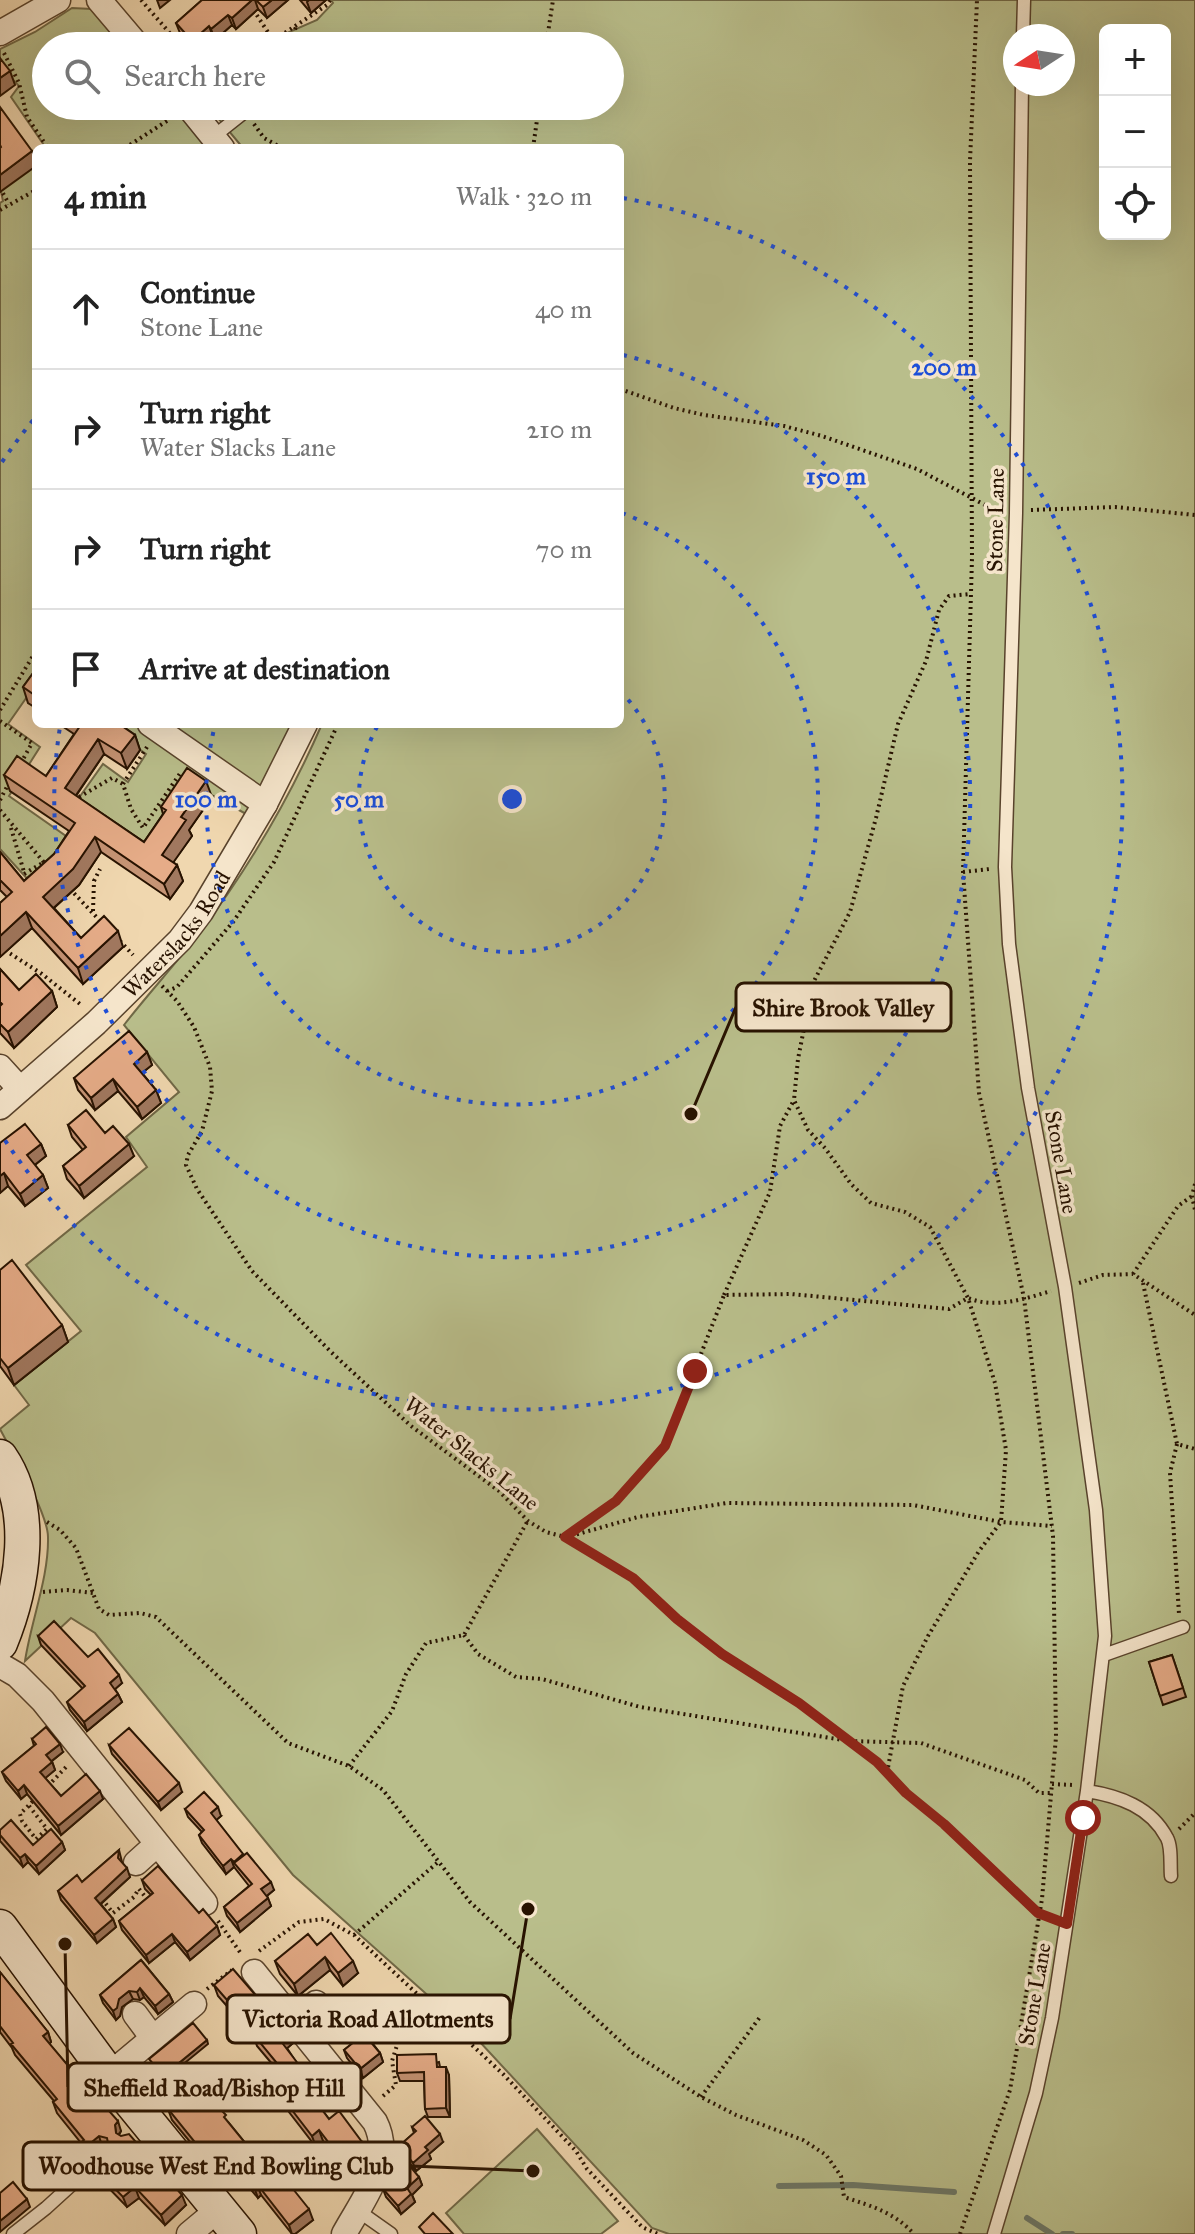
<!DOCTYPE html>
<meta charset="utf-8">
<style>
:root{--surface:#fff;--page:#f6f6f6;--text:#222;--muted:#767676;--line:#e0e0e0}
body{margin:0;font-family:"IM FELL Great Primer",serif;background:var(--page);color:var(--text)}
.controls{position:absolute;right:24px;top:24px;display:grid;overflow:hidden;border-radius:12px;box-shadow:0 8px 32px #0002}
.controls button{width:72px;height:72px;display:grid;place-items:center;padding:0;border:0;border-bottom:2px solid var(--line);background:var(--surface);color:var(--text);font:40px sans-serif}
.compass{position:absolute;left:1003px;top:24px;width:72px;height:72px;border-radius:50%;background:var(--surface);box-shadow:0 8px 32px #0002;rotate:258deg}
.stop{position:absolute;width:24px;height:24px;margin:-18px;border:6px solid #8f2418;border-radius:50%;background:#fff}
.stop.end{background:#8f2418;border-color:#fff;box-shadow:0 2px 8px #0008}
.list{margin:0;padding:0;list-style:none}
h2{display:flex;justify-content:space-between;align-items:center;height:104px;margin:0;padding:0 32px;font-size:34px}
h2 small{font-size:26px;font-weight:400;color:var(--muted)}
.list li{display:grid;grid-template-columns:52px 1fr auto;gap:24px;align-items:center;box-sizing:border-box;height:120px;padding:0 32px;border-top:2px solid var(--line)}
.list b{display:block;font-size:30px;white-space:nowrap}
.list p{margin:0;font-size:26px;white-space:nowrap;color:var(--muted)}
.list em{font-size:26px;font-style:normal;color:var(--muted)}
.icon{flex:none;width:44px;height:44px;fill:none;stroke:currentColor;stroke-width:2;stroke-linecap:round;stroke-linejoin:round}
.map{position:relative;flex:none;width:1195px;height:2234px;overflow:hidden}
.search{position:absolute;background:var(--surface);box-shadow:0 8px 32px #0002;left:32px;top:32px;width:592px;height:88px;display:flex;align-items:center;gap:20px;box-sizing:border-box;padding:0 28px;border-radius:44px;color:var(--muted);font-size:30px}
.panel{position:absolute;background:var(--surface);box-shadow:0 8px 32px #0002;left:32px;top:144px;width:592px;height:584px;border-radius:12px}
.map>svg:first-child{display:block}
.green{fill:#b9be8b;stroke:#706846;stroke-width:2;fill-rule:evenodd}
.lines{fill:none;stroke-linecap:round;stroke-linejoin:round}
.stream{stroke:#6c7767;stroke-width:6}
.lane-casing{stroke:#59432c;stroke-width:15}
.street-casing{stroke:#59432c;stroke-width:27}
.secondary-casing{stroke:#271200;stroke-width:37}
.path{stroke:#271200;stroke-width:4;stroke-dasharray:2 4;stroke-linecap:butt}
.lane{stroke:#f5e5cb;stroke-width:12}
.street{stroke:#f5e5cb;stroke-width:24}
.secondary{stroke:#f5e5cb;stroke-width:34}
.wall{fill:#c69475;stroke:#271200;stroke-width:2}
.shaded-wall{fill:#a1785f;stroke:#271200;stroke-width:2}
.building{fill:#e6ac88;stroke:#271200;stroke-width:2}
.route{stroke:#8f2418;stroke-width:10}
.ring{fill:none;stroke:#1d4ed8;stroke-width:4;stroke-dasharray:4 8}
.labels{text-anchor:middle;stroke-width:7;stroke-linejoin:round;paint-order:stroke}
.street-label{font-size:22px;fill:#271200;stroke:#f5e5cb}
.centre{fill:#1d4ed8;stroke:#f5e5cb;stroke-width:4}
.ring-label{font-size:24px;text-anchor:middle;font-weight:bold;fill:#1d4ed8;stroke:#f5e5cb;stroke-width:7;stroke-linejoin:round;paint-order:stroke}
.leader{fill:none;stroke:#271200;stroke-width:3}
.callout-dot{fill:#271200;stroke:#f5e5cb;stroke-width:3}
.callout{fill:#f5e5cb;stroke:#271200;stroke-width:3}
.callout-label{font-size:24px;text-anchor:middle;font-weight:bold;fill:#271200}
</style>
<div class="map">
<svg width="1195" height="2234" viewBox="0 0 1195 2234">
<rect width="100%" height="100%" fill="#f0d7af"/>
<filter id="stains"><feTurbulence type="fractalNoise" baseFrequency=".0025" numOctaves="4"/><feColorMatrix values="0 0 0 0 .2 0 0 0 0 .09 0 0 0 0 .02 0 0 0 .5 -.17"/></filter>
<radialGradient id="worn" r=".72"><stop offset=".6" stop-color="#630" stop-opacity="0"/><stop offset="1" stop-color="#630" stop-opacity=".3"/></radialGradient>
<!-- green -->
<path class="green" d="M 331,0 L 1195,0 L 1195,2234 L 669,2234 L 652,2228 L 479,2041 L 293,1875 L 95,1633 L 71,1618 L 25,1661 C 31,1621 49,1577 48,1537 C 48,1514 12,1452 0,1429 L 29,1405 L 14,1385 L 81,1331 L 26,1265 L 147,1167 L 126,1137 L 179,1092 L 124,1025 C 148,994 174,966 198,935 C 248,869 289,800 322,724 L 620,724 L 620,148 L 243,148 L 208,106 L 610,106 L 610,46 L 265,46 L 273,39 L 317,20 L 333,3 ZM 1105,30 L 1165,30 L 1165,234 L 1105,234 ZM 1015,36 L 1063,36 L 1063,84 L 1015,84 Z
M 72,8 L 92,9 L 127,46 L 46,46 L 46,106 L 177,106 L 209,148 L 46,148 L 11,97 L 19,86 L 0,66 L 0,49 L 35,32 Z
M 36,162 L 36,684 L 8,724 L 40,747 L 9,796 L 73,841 L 32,884 L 0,849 L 0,203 L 3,201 L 0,187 Z
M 105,724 L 294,724 L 248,815 L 188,782 L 142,846 L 76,802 L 103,764 L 128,782 L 146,754 Z
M 537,2129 L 618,2221 L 601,2234 L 464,2234 L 446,2213 Z"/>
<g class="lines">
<!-- stream -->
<path class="stream" d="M 779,2186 L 853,2185 L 954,2192
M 1027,2218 L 1052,2234
M 1063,2234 L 1072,2234"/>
<defs>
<path id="lane" d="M 1023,36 L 1024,0
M 213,137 L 252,106
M 1104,1655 L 1183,1627
M 1087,1791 C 1119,1796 1151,1807 1167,1838 C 1172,1847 1170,1865 1171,1876
M 357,2210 L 391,2234
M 13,2234 L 46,2208 L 102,2157
M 994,2234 L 1036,2093 L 1052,2018 L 1087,1791 L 1105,1636 L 1096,1510 L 1065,1287 L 1028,1088 L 1009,944 L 1005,867 L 1016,513 L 1022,84"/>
<g id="street">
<path d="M 99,0 L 138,46"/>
<path d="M 0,33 L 58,0"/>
<path d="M 188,106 L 222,148"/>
<path d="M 150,724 L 265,804"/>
<path d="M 0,1067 L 20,1089"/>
<path id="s1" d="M 0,1107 L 96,1023 L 180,940 L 201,912 L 265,804 L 305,724"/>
<path d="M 0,1665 L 17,1675 L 43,1701 L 205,1903"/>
<path d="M 136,1863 L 156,1845"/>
<path d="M 254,1972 L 375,2122 C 395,2161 363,2199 344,2234"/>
<path d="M 135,2014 L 152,2037"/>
<path d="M 295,2021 L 316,2003"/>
<path d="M 109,2075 L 194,2004"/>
<path d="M 189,2234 L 219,2209"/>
</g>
<path id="secondary" d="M 0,1457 C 36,1509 23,1587 0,1643
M 0,1927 L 109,2075 L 239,2234"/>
</defs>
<!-- lane casing -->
<use href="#lane" class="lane-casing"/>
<!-- street casing -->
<use href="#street" class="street-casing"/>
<!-- secondary casing -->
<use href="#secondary" class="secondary-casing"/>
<!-- path -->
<path class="path" d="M 141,0 L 181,46
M 247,0 L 273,40
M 265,46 L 327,5 L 330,0
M 288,46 L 296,27
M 546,46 L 553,0
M 4,53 L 19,83 L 27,117 L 48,148
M 254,124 L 264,138 L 282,148
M 125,148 L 170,119
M 533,148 L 539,106
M 0,188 L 9,204
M 0,210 L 36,190
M 620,389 L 674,408 L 704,415 L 784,426 L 822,436 L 917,469 L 1002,514
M 1031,510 L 1115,507 L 1195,515
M 0,710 L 36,651
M 0,721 L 32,743 L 21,763
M 147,747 L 123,784 L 131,809 L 143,828 L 181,772
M 79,797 L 112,778 L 123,784
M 0,800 L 10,781
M 0,810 L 47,866
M 11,828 L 24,872
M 963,872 L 990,869
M 19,877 L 44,862
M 70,889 L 103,924
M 93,911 L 94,881 L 100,869
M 120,941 L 133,955
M 0,947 L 42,974 L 80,1004
M 162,986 L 177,1001 L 194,1027 L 210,1067 L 212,1091 L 202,1131 L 188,1155 L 186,1165 L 197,1189 L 252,1271 L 331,1352 L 411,1426 L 499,1491 L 528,1521 L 546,1532 L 565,1537 L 633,1578 L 677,1619 L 722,1654 L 799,1703 L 877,1762 L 906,1793 L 944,1824 L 1038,1913 L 1051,1919
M 167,991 L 177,987 L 233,922 L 274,862 L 338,724
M 1195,1184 L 1192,1196 L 1195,1210
M 1133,1274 L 1178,1206 L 1192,1196
M 1079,1283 L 1103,1275 L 1133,1274 L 1195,1315
M 1143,1283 L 1177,1444 L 1195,1449
M 724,1295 L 770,1192 L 780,1126 L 794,1100
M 1177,1444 L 1170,1473 L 1179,1614
M 47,1522 L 60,1530 L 76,1548 L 99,1609 L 109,1615 L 140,1613 L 156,1617 L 288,1743 L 349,1766 L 383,1790 L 470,1902 L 633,2053 L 701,2097 L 736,2115 L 803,2140 L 826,2155 L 841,2176 L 844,2197 C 871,2206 894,2212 914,2234
M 571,1536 L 638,1517 L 727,1503 L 913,1505 L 1001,1522 L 1052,1526
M 566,1537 L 616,1501 L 665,1446 L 724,1295 L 791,1294 L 949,1309 L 968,1298 C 995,1309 1024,1299 1051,1291
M 43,1592 L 67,1590 L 93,1593
M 464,1635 L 478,1654 L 516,1677 L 542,1679 L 640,1707 L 849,1741 L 921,1743 L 1025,1780 L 1039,1793 L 1051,1793
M 349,1766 L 392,1711 L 406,1674 L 426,1643 L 464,1635 L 527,1522
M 887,1773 L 903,1686 L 928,1636 L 979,1551 L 1001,1522 L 1006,1450 L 995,1383 L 968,1298 L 930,1227 L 905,1212 L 871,1203 L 851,1184 L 825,1148 L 808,1130 L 794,1100 L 798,1059 L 813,983 L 850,912 L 876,818 L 898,724 L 926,661 L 939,610 L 949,596 L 971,594
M 1052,1784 L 1073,1785
M 48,1786 L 67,1766
M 29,1806 L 47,1829 L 36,1839 L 22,1821 L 20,1814 L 36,1798
M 1179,1829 L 1195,1813
M 139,1889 L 148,1900
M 102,1899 L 113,1913 L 134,1897 L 138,1890
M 218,1921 L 242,1955
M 354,1935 L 437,1863
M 259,1951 L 299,1922 L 324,1919 L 354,1935 L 503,2074 L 576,2151 L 587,2169 L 642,2227 L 658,2234
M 207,1989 L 232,1970
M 383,2096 L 396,2085 L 392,2061 L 399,2039 L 455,2027
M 701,2097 L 760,2017
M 960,2234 L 1010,2090 L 1042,1899 L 1056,1737 L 1053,1536 L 1024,1298 L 979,1093 L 963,872 L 972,558 L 970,161 L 977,0"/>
<!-- lane -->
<use href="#lane" class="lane"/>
<!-- street -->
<use href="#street" class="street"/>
<!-- secondary -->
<use href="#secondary" class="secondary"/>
</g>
<!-- wall -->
<path class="wall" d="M 202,0 L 288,0 L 267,18 L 258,9 L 236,29 L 232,25 L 215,40 L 213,37 L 203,46 L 191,46 L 180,33 L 176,23 Z
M 300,0 L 326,0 L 311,13 Z
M 36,669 L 36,708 L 28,703 L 23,687 Z
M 59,724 L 119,724 L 135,735 L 140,750 L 127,769 L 104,754 L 76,796 L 144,842 L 163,814 L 161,807 L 212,797 L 189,830 L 192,836 L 173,862 L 177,865 L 183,881 L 170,899 L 101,852 L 79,885 L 54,908 L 81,938 L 123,947 L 83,984 L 32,928 L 0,957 L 0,903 L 7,897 L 0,890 L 0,852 L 24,881 L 54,854 L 69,831 L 10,791 L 4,775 L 46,776 L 74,734 Z
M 0,969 L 19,990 L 52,991 L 57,1007 L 14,1048 L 0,1033 Z
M 147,1052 L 152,1065 L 142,1073 L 156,1090 L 161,1103 L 142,1119 L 118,1091 L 95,1110 L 78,1090 L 74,1078 Z
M 68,1125 L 105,1133 L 134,1156 L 84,1198 L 67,1179 L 63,1166 L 83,1150 L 72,1137 Z
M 0,1143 L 41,1144 L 46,1156 L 35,1165 L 43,1175 L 48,1188 L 25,1206 L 8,1186 L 0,1193 Z
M 0,1270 L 62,1325 L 68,1342 L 14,1385 L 0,1366 Z
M 38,1636 L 88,1657 L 122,1683 L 115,1689 L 118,1694 L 122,1702 L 87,1731 L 70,1710 L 67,1702 L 83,1689 L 41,1645 Z
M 1172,1655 L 1186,1697 L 1163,1705 L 1149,1662 Z
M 32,1739 L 63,1752 L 52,1761 L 55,1770 L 45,1778 L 61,1796 L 103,1799 L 61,1835 L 27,1794 L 21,1799 L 6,1781 L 2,1772 L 34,1746 Z
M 109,1745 L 182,1792 L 161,1810 L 112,1754 Z
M 185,1809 L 221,1816 L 216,1820 L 243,1855 L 274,1890 L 267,1896 L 271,1906 L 240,1932 L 227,1916 L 224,1907 L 249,1886 L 234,1867 L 226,1874 L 202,1843 L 199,1835 L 202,1832 L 188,1817 Z
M 0,1830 L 33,1845 L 62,1842 L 65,1850 L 39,1874 L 28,1862 L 23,1867 L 0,1841 Z
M 119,1850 L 122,1862 L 130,1877 L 101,1904 L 113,1919 L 116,1927 L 97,1943 L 61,1900 L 58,1891 L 82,1882 Z
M 142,1880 L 199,1913 L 217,1926 L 220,1935 L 190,1960 L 175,1942 L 149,1963 L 122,1930 L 119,1921 L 151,1895 L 145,1889 Z
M 317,1945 L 358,1973 L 343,1986 L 330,1970 L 298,1996 L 280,1974 L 275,1961 Z
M 141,1960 L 169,1994 L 173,2002 L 158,2014 L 144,1997 L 140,2000 L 133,1999 L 122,2007 L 120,2016 L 116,2020 L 103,2003 L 100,1995 Z
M 0,1972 L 48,2032 L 51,2042 L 49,2044 L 75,2074 L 101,2102 L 121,2131 L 119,2135 L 186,2205 L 165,2225 L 139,2198 L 127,2207 L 96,2175 L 92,2165 L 109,2148 L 102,2146 L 85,2161 L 81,2157 L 77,2146 L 81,2143 L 57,2113 L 53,2102 L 54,2101 L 15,2055 L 12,2048 L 0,2032 Z
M 214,1985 L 288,2033 L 292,2044 L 287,2048 L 316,2093 L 312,2096 L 329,2119 L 366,2153 L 365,2157 L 346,2171 L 323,2141 L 316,2147 L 289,2112 L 285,2101 L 290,2096 L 276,2077 L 272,2066 L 273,2065 L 257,2046 L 254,2037 L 218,1996 Z
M 328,2009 L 373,2037 L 370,2040 L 380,2053 L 383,2062 L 363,2078 L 347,2058 L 344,2050 L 352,2044 L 331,2017 Z
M 439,2062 L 440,2067 L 449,2075 L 450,2117 L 428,2117 L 425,2109 L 424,2081 L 400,2081 L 397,2073 Z
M 168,2109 L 228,2122 L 250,2149 L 313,2220 L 295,2234 L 292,2234 L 261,2195 L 258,2198 L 227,2161 L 214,2171 L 172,2120 Z
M 412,2127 L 443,2142 L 429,2154 L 431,2159 L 416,2171 L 402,2154 L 399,2146 L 414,2133 Z
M 389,2171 L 419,2177 L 422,2185 L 412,2195 L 415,2202 L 401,2214 L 386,2197 L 383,2189 L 393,2180 Z"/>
<!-- shaded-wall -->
<path class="shaded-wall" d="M 157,0 L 170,0 L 160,8 Z
M 252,0 L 255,0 L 258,9 L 236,29 L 232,18 Z
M 272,0 L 288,0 L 267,18 L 263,7 Z
M 309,0 L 326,0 L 311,13 L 307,2 Z
M 228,15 L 232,25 L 215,40 L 211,29 Z
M 209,26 L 213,37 L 203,46 L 194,46 L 192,41 Z
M 10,71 L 15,85 L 0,96 L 0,78 Z
M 32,151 L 36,161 L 36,166 L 0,192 L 0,175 Z
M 135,735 L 140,750 L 127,769 L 121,753 Z
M 98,739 L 104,754 L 70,804 L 65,788 Z
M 206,781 L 212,797 L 189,830 L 192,836 L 168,870 L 162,855 L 181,817 Z
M 95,837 L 101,852 L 79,885 L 49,912 L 43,897 Z
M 177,865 L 183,881 L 170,899 L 164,884 Z
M 26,912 L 32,928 L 0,957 L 0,936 Z
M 118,931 L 123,947 L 83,984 L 78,968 Z
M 52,991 L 57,1007 L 14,1048 L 8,1032 Z
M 147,1052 L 152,1065 L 138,1076 L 134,1064 Z
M 113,1079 L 118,1091 L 95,1110 L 91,1098 Z
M 156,1090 L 161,1103 L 142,1119 L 137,1107 Z
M 41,1144 L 46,1156 L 32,1167 L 27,1155 Z
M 129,1144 L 134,1156 L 84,1198 L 79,1186 Z
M 4,1173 L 8,1186 L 0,1193 L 0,1176 Z
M 43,1175 L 48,1188 L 25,1206 L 20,1194 Z
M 62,1325 L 68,1342 L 14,1385 L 8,1368 Z
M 119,1675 L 122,1683 L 113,1691 L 110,1683 Z
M 118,1694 L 122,1702 L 87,1731 L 84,1722 Z
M 60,1744 L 63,1752 L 49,1763 L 46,1755 Z
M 52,1762 L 55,1770 L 43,1780 L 40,1772 Z
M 179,1783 L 182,1792 L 161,1810 L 158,1802 Z
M 24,1785 L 27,1794 L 21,1799 L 18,1791 Z
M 100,1791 L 103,1799 L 61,1835 L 58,1826 Z
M 218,1807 L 221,1816 L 214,1822 L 211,1813 Z
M 62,1842 L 65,1850 L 39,1874 L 36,1866 Z
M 25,1854 L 28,1862 L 23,1867 L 20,1858 Z
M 231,1859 L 234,1867 L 226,1874 L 223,1866 Z
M 127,1868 L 130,1877 L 98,1906 L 95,1898 Z
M 271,1882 L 274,1890 L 264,1898 L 261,1889 Z
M 268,1898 L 271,1906 L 240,1932 L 237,1923 Z
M 113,1919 L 116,1927 L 97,1943 L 94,1935 Z
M 217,1926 L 220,1935 L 190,1960 L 187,1952 Z
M 172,1934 L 175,1942 L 149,1963 L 146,1955 Z
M 325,1957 L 330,1970 L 298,1996 L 294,1984 Z
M 353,1961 L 358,1973 L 343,1986 L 338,1973 Z
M 140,1988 L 144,1997 L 140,2000 L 137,1992 Z
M 129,1991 L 133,1999 L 122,2007 L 120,2016 L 116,2020 L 113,2011 L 119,1999 Z
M 169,1994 L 173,2002 L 158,2014 L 155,2006 Z
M 370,2029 L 373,2037 L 357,2050 L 354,2042 Z
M 48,2032 L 51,2042 L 46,2046 L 43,2036 Z
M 288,2033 L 292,2044 L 284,2051 L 280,2040 Z
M 207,2040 L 208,2044 L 164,2080 L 163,2076 Z
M 380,2053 L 383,2062 L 363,2078 L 360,2069 Z
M 446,2067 L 449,2075 L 450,2117 L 446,2108 Z
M 312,2082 L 316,2093 L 309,2098 L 305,2087 Z
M 118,2121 L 121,2131 L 118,2135 L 116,2133 L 115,2125 Z
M 319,2130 L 323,2141 L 316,2147 L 312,2136 Z
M 440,2134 L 443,2142 L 429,2154 L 431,2159 L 416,2171 L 413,2163 L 425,2147 Z
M 99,2136 L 102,2146 L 85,2161 L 81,2151 Z
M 362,2142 L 366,2153 L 365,2157 L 346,2171 L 342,2160 Z
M 223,2150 L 227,2161 L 214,2171 L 210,2161 Z
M 419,2177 L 422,2185 L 412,2195 L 415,2202 L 401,2214 L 398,2206 L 407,2188 Z
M 257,2184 L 261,2195 L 258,2198 L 254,2187 Z
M 135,2187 L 139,2198 L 127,2207 L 123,2197 Z
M 182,2195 L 186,2205 L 165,2225 L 161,2215 Z
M 27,2199 L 30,2207 L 0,2232 L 0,2221 Z
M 309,2209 L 313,2220 L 295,2234 L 292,2234 L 289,2225 Z"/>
<!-- building -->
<path class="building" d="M 202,0 L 252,0 L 232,18 L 228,15 L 211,29 L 209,26 L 192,41 L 176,23 Z
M 256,0 L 272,0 L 263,7 Z
M 0,58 L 10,71 L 0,78 Z
M 0,107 L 32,151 L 0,175 L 0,148 L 1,147 L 0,145 Z
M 36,669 L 36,696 L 23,687 Z
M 77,724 L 119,724 L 135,735 L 121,753 L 98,739 L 65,788 L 144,842 L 166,810 L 161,807 L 187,768 L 206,781 L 181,817 L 186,820 L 162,855 L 177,865 L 164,884 L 95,837 L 73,869 L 43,897 L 81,938 L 104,916 L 118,931 L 78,968 L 26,912 L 0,936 L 0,903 L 12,892 L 0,880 L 0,852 L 24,881 L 54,854 L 75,823 L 4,775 L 17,756 L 46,776 L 80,726 Z
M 0,969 L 19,990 L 36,974 L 52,991 L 8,1032 L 0,1024 L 0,1006 L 2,1004 L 0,1002 Z
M 129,1031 L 147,1052 L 134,1064 L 156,1090 L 137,1107 L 113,1079 L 91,1098 L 74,1078 Z
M 86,1110 L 105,1133 L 113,1126 L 129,1144 L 79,1186 L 63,1166 L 86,1147 L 68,1125 Z
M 25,1124 L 41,1144 L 27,1155 L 43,1175 L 20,1194 L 4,1173 L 0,1176 L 0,1143 Z
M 12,1260 L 62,1325 L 8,1368 L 0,1358 L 0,1270 Z
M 54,1621 L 88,1657 L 98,1649 L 119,1675 L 110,1683 L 118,1694 L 84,1722 L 67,1702 L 85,1686 L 38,1636 Z
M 1172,1655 L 1183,1688 L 1160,1696 L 1149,1662 Z
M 46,1727 L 60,1744 L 46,1755 L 52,1762 L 40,1772 L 61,1796 L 86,1774 L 100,1791 L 58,1826 L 24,1785 L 18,1791 L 2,1772 L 36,1744 L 32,1739 Z
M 129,1728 L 179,1783 L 158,1802 L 109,1745 Z
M 204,1792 L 218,1807 L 211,1813 L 243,1854 L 234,1862 L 231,1859 L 223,1866 L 199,1835 L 204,1830 L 185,1809 Z
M 11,1820 L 33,1845 L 51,1829 L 62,1842 L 36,1866 L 25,1854 L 20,1858 L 0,1835 L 0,1830 Z
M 119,1850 L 118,1858 L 127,1868 L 95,1898 L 113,1919 L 94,1935 L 58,1891 L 77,1875 L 82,1882 Z
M 247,1853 L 271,1882 L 261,1889 L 268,1898 L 237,1923 L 224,1907 L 252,1884 L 234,1863 Z
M 158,1866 L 199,1913 L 203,1909 L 217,1926 L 187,1952 L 172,1934 L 146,1955 L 119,1921 L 153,1893 L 142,1880 Z
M 331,1933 L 353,1961 L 338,1973 L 325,1957 L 294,1984 L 275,1961 L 308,1934 L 317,1945 Z
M 141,1960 L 169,1994 L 155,2006 L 140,1988 L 137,1992 L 129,1991 L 119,1999 L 117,2008 L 113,2011 L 100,1995 Z
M 233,1969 L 288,2033 L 280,2040 L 312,2082 L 305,2087 L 329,2119 L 339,2111 L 362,2142 L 361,2146 L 342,2160 L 319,2130 L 312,2136 L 285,2101 L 293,2094 L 272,2066 L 276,2062 L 253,2034 L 255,2032 L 214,1985 Z
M 0,1972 L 48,2032 L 43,2036 L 75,2074 L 78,2071 L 98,2092 L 95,2095 L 118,2121 L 115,2125 L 116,2133 L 121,2136 L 129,2134 L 182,2195 L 161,2215 L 135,2187 L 123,2197 L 92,2165 L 109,2148 L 107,2138 L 99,2136 L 81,2151 L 77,2146 L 84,2140 L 53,2102 L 57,2099 L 11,2044 L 13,2043 L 0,2026 Z
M 193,2023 L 207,2040 L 163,2076 L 149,2059 Z
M 364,2034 L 380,2053 L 360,2069 L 344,2050 Z
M 436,2054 L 437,2067 L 446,2067 L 446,2108 L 425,2109 L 424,2072 L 397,2073 L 397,2055 Z
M 197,2085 L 226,2115 L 224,2117 L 250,2149 L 253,2147 L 286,2186 L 289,2184 L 309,2209 L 289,2225 L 257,2184 L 254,2187 L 223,2150 L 210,2161 L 168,2109 Z
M 425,2116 L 440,2134 L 425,2147 L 428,2150 L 413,2163 L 399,2146 L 416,2131 L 412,2127 Z
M 404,2159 L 419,2177 L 407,2188 L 411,2194 L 398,2206 L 383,2189 L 395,2178 L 389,2171 Z
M 13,2182 L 27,2199 L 0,2221 L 0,2193 Z
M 433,2213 L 453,2234 L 425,2234 L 419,2227 Z"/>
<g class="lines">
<!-- route -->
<path class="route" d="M 695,1371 L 665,1446 L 616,1501 L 565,1537 L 633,1578 L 677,1619 L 722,1654 L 799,1703 L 877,1762 L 906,1793 L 944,1824 L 1038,1913 L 1067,1924 L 1083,1818"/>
</g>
<!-- distance rings -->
<g class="ring">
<path d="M620 691A153 153 0 1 1 378 725"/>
<path d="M622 513A306 306 0 1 1 215 725"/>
<path d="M623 355A458 458 0 1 1 60 727"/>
<path d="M2 462A611 611 0 0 1 34 419M623 198A611 611 0 1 1 2 1136"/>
</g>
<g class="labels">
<!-- street labels -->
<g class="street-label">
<text transform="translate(995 520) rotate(-89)" y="8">Stone Lane</text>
<text dy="8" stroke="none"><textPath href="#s1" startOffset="248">Waterslacks Road</textPath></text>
<text transform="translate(1062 1162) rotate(80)" y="8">Stone Lane</text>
<text transform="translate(472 1453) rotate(39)" y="8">Water Slacks Lane</text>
<text transform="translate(1034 1994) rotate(-80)" y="8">Stone Lane</text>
</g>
</g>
<circle cx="512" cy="799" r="12" class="centre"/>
<g class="ring-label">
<text x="944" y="375">200 m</text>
<text x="836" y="484">150 m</text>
<text x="206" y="807">100 m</text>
<text x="359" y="807">50 m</text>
</g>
<!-- callouts -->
<path class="leader" d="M691 1114L736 1007M528 1909L510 2019M65 1944L68 2087M533 2171L410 2166"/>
<g class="callout-dot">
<circle cx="691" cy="1114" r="8"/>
<circle cx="528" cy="1909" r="8"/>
<circle cx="65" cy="1944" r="8"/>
<circle cx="533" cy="2171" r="8"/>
</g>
<g class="callout">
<rect x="736" y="983" width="215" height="48" rx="8"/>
<rect x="227" y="1995" width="283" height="48" rx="8"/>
<rect x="68" y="2063" width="293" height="48" rx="8"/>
<rect x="23" y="2142" width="387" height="48" rx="8"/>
</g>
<g class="callout-label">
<text x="843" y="1016">Shire Brook Valley</text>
<text x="368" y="2027">Victoria Road Allotments</text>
<text x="214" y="2096">Sheffield Road/Bishop Hill</text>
<text x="216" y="2174">Woodhouse West End Bowling Club</text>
</g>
<rect width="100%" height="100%" filter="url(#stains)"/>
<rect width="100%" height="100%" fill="url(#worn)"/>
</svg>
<div class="controls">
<button>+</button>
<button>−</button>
<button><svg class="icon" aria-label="locate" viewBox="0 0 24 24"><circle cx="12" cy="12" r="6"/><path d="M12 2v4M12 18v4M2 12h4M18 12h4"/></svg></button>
</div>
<svg class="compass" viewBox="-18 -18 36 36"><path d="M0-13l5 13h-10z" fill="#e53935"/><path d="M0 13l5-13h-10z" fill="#767676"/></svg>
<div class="stop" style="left:1083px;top:1818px"></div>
<div class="stop end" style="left:695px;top:1371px"></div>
<div class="search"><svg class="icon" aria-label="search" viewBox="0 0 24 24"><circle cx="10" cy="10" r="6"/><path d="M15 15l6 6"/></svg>Search here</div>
<section class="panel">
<h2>4 min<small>Walk · 320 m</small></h2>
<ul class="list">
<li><svg class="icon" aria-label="ahead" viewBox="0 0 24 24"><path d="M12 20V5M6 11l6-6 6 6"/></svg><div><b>Continue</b><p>Stone Lane</p></div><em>40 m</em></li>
<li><svg class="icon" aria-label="right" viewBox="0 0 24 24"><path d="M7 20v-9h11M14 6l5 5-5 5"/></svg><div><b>Turn right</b><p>Water Slacks Lane</p></div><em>210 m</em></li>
<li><svg class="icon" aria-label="right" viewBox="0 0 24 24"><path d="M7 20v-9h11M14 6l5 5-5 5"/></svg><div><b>Turn right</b></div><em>70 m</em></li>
<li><svg class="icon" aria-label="arrive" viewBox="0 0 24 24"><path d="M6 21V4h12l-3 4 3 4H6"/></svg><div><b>Arrive at destination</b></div></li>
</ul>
</section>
</div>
